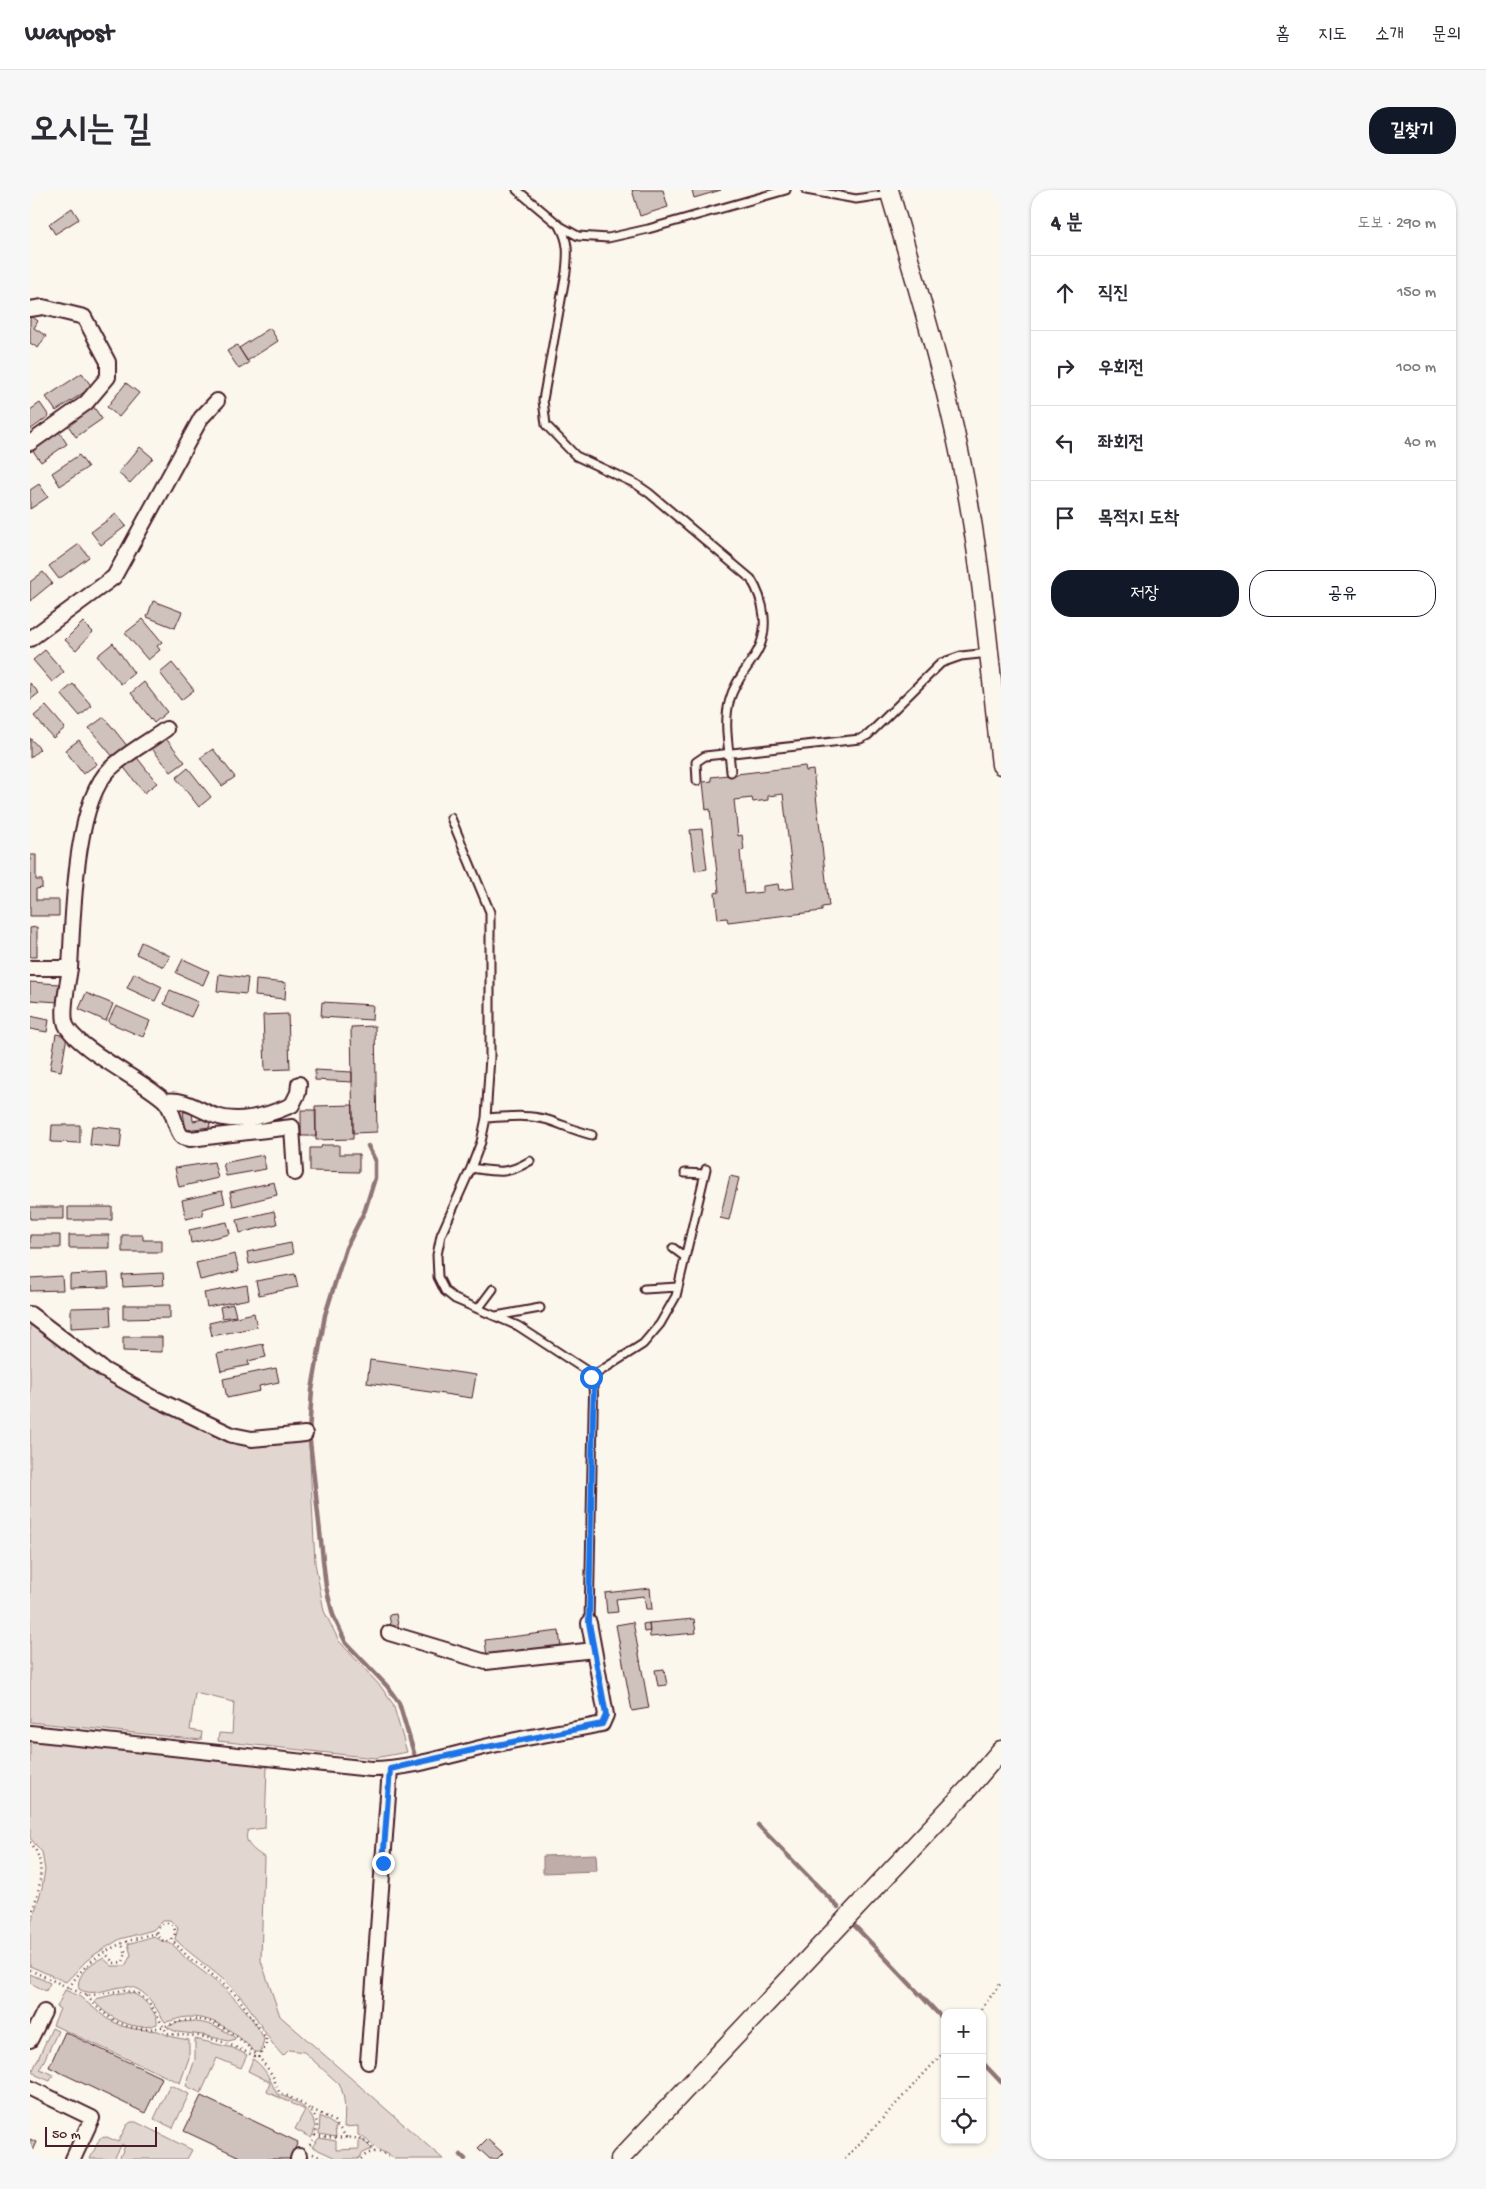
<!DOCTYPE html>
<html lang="ko">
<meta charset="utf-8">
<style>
:root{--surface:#fff;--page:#f7f7f7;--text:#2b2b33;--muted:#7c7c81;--line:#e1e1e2;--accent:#111827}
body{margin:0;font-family:"Gochi Hand","Poor Story",sans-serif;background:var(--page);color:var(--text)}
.controls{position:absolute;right:15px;bottom:15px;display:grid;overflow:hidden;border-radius:10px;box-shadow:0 1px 4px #0004}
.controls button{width:45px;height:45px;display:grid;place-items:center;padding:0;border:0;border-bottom:1px solid var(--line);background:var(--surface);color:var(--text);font:25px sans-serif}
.scale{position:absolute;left:15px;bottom:12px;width:112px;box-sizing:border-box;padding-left:5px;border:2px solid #4a1f2b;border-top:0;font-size:14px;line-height:18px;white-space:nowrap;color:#4a1f2b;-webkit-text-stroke:4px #fbf7ec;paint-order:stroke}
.stop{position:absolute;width:15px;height:15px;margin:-11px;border:4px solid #1a73e8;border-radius:50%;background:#fff}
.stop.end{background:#1a73e8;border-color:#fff;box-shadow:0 1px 5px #0008}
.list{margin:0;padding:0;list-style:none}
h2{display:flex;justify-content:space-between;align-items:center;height:65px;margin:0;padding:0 20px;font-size:21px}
h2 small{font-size:16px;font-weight:400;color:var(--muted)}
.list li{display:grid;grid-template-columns:32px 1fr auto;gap:15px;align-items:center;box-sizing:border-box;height:75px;padding:0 20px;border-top:1px solid var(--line)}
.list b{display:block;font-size:19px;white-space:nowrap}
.list em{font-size:16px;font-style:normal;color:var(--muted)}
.actions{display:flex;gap:10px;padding:15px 20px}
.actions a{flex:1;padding:11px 0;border:1px solid var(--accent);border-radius:20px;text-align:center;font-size:18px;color:var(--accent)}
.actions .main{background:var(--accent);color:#fff}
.icon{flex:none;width:28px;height:28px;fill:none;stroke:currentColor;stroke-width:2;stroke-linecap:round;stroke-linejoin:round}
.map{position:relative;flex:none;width:971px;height:1969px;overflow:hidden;border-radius:20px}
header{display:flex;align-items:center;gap:30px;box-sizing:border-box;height:70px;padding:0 25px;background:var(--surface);border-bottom:1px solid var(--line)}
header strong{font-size:24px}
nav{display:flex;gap:28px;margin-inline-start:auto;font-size:18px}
.intro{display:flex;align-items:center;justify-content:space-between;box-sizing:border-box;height:120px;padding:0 30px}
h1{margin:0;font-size:35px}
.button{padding:12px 22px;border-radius:20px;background:var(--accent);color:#fff;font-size:18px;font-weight:700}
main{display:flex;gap:30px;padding:0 30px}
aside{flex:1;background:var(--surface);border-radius:20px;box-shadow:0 1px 4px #0004}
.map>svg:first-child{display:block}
.green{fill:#e2d7d0;stroke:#967b7e}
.water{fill:#bfadaa;stroke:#907477}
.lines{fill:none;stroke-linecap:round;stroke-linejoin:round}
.stream{stroke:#907477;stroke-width:4.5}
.building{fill:#cfc2bc;stroke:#4a1f2b;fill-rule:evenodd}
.service-casing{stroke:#4a1f2b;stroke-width:11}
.minor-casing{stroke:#4a1f2b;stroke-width:18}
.tertiary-casing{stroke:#4a1f2b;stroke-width:21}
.path{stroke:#4a1f2b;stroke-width:2.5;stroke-dasharray:1 4;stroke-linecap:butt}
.service{stroke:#fbf7ec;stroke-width:7}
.minor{stroke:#fbf7ec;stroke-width:14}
.tertiary{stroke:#fbf7ec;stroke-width:18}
.route{stroke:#1a73e8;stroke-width:6}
</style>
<header>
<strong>Waypost</strong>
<nav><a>홈</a><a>지도</a><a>소개</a><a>문의</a></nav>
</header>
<div class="intro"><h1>오시는 길</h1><a class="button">길찾기</a></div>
<main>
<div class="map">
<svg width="971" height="1969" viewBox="0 0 971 1969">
<rect width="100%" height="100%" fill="#fbf7ec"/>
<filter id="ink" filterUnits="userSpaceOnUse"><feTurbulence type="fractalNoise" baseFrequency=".02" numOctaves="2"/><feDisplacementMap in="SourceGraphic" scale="10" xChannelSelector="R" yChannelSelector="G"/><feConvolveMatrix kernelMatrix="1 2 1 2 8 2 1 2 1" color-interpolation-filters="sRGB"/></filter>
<g filter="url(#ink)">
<!-- green -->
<path class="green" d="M 0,1130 L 73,1185 L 223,1253 L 279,1250 L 285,1373 L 294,1421 L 309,1451 L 351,1497 L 363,1514 L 377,1562 L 345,1568 L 188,1551 L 189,1543 L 202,1544 L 204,1512 L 165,1503 L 160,1540 L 172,1542 L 171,1550 L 0,1532 Z
M 0,1549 L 237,1576 L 235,1638 L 218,1640 C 212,1653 225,1661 234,1667 L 231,1771 L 250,1826 L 413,1969 L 364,1969 C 358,1962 352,1963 346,1958 C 340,1953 336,1948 328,1945 L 328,1936 L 314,1937 C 315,1923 316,1906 309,1894 L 274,1862 L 259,1860 L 253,1866 C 236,1849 227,1825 210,1806 C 192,1785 165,1769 145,1749 L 148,1738 L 140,1730 L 133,1730 L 123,1740 L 90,1749 L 67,1763 L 56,1771 L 36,1792 L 0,1776 L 0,1737 L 12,1698 L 15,1680 L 12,1662 L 0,1648 Z
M 124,1746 C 132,1753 138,1751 144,1756 C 150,1761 154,1768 160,1772 C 189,1793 218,1816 234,1849 L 231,1862 L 225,1862 C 206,1843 187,1827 158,1827 C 150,1827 143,1831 135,1832 C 127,1821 120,1805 107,1799 C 89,1790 67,1810 49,1799 C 45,1786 62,1771 73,1768 L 82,1776 L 95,1776 L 101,1765 L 98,1754 Z
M 0,1784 L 20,1793 L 16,1801 L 0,1793 Z
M 35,1800 L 49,1806 L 76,1828 L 91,1836 L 105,1839 L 128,1841 L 142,1847 L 159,1850 L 159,1868 L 150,1893 L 23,1835 L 30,1819 L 27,1817 Z
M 90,1803 C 95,1803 101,1802 106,1805 C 115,1809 129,1826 127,1834 C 106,1843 78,1828 65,1812 L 66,1809 Z
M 150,1832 C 171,1830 187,1835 204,1847 L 205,1849 L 199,1851 L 173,1845 L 147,1842 L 138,1838 L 138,1836 Z
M 22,1838 L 28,1841 L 10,1879 L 23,1885 L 20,1891 L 6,1885 L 3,1880 Z
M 165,1849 L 203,1858 L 217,1865 L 211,1878 L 187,1868 L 171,1903 L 156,1896 L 165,1869 Z
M 223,1869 C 237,1879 239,1889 247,1904 L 261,1909 L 259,1912 L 237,1902 L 240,1892 L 218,1881 Z
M 140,1895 L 159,1904 L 143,1938 L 124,1929 Z
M 263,1910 C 276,1918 292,1932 281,1948 L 265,1939 L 275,1920 L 261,1913 Z
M 290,1926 L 308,1937 L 305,1938 L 306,1947 L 289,1944 Z
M 101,1932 L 106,1932 L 162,1960 L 157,1969 L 89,1969 L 95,1956 L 92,1954 L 84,1969 L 60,1969 L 70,1948 L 77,1947 L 88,1952 L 97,1935 Z
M 289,1948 L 306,1951 L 306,1960 L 329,1959 L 329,1949 L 334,1951 L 342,1959 L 333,1963 L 328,1969 L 308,1969 L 282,1957 Z"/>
<!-- water -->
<path class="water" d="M 566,1664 L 567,1681 L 513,1683 L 513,1666 Z"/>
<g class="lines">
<!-- stream -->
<path class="stream" d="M 338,956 L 345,970 L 345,988 L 335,1020 L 316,1058 L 295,1125 L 282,1200 L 279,1242 L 296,1397 L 303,1425 L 316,1453 L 357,1496 L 369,1513 L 384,1563
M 728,1635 L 808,1717
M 823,1734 L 915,1831
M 952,1872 L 971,1892
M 431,1965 L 435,1969"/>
</g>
<!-- building -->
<path class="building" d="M 602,0 L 633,0 L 638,17 L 610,26 Z
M 662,0 L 691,0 L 664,8 Z
M 42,18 L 49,29 L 25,44 L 19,34 Z
M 0,125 L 8,131 L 4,138 L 16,146 L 8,158 L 0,153 Z
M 240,138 L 248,151 L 217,171 L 209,158 Z
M 207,155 L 219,173 L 209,179 L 197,161 Z
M 52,183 L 62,197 L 26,221 L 16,207 Z
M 96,193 L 109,203 L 89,227 L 77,217 Z
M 10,213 L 19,226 L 0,240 L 0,220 Z
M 63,216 L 72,229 L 46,247 L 37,234 Z
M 28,240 L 37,254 L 11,272 L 1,258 Z
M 110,257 L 123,268 L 100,293 L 88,283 Z
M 49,265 L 58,277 L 30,296 L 22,283 Z
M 9,294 L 18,307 L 0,319 L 0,300 Z
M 86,324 L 96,336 L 71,355 L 61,342 Z
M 49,354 L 59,367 L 29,389 L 19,376 Z
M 13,382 L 22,393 L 0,411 L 0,392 Z
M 123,411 L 152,422 L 145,438 L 117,427 Z
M 113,429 L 132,452 L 127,456 L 130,460 L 118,470 L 95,443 Z
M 53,432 L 63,442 L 46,460 L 35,450 Z
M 83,453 L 104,483 L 91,494 L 67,466 Z
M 15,460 L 34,482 L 22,492 L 3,470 Z
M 142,473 L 164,500 L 151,510 L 130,483 Z
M 114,492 L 137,522 L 124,533 L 101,503 Z
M 0,493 L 9,503 L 0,510 Z
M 43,494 L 62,516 L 50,526 L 31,504 Z
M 16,516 L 35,538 L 23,548 L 4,526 Z
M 74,527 L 98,557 L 84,568 L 59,538 Z
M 133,545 L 155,572 L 141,582 L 119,555 Z
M 0,548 L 10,559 L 0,568 Z
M 49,550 L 67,574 L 53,584 L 35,560 Z
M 183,559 L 205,587 L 192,596 L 170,568 Z
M 105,565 L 127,593 L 114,603 L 92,575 Z
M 775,576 L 776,581 L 783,580 L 799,716 L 792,717 L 792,721 L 698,732 L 697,728 L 688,729 L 685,703 L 689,702 L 680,619 L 676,620 L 673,592 L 682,591 L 681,587 ZM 753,604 L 764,698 L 749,700 L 748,694 L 733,696 L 733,702 L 714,704 L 710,661 L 714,660 L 712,645 L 708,646 L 704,610 L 722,608 L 723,612 L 738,610 L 738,606 Z
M 158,578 L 181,607 L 169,617 L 146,588 Z
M 672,639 L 677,679 L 665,681 L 660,640 Z
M 0,665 L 6,665 L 6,690 L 12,690 L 12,698 L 6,699 L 6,710 L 29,710 L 29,726 L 0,726 Z
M 7,737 L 7,767 L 0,767 L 0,738 Z
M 111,752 L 140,766 L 134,777 L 106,764 Z
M 153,769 L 179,781 L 173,795 L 146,783 Z
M 104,783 L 132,797 L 125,811 L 97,798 Z
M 189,784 L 218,788 L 216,804 L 187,801 Z
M 226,790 L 256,793 L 255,809 L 225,806 Z
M 0,792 L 29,794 L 28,812 L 0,810 Z
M 140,800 L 168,812 L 161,827 L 134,814 Z
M 56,803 L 83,814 L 76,831 L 49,819 Z
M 292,812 L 343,815 L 342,830 L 291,827 Z
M 86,816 L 120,831 L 113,847 L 78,832 Z
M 258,824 L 260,879 L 235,880 L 233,825 Z
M 0,826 L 19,830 L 17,842 L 0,839 Z
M 345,836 L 347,942 L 323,943 L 321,837 Z
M 26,844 L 37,846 L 31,881 L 20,879 Z
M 285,880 L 322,882 L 322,892 L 285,890 Z
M 323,915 L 323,949 L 286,950 L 285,916 Z
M 271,920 L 286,920 L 286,946 L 271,946 Z
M 162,921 L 163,931 L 179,928 L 180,937 L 156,940 L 153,922 Z
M 22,935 L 50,935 L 50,953 L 21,952 Z
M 62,936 L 92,939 L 90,958 L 60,955 Z
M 292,955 L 309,955 L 309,964 L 329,964 L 329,982 L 280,981 L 280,958 L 291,958 Z
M 233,965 L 236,979 L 196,986 L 193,973 Z
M 184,972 L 188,988 L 149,997 L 145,978 Z
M 700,986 L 709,988 L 699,1030 L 690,1028 Z
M 244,992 L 247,1005 L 203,1016 L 200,1002 Z
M 192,1001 L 195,1013 L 172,1019 L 173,1025 L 156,1029 L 152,1010 Z
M 0,1017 L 34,1017 L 34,1029 L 0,1029 Z
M 38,1017 L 82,1017 L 82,1030 L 38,1030 Z
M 244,1021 L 247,1034 L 210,1043 L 207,1030 Z
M 197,1032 L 200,1044 L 161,1053 L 159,1040 Z
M 0,1045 L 30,1045 L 30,1058 L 0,1058 Z
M 39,1045 L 79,1045 L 79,1058 L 39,1058 Z
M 92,1045 L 113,1045 L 113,1050 L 132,1050 L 132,1062 L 92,1062 Z
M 261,1053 L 263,1064 L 219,1074 L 217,1062 Z
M 205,1064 L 209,1081 L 170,1090 L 166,1073 Z
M 78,1083 L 79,1097 L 40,1098 L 40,1085 Z
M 133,1083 L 134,1095 L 93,1097 L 92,1085 Z
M 265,1084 L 268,1097 L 229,1105 L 226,1091 Z
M 32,1086 L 33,1100 L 0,1101 L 0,1088 Z
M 217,1095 L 219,1109 L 177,1117 L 174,1103 Z
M 203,1114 L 206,1126 L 192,1128 L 190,1117 Z
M 93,1115 L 140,1115 L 140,1128 L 93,1129 Z
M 80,1117 L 81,1136 L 41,1138 L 41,1118 Z
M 224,1123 L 227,1137 L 182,1146 L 179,1133 Z
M 93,1147 L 132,1147 L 132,1162 L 93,1161 Z
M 233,1154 L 236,1167 L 218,1171 L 219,1175 L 191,1181 L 187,1164 Z
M 340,1170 L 446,1185 L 442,1208 L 337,1193 Z
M 246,1178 L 249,1192 L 229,1196 L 230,1201 L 197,1208 L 193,1189 Z
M 620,1398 L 622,1419 L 616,1419 L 614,1406 L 586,1409 L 588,1422 L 577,1423 L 575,1403 Z
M 366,1424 L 369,1440 L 362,1442 L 359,1425 Z
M 664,1429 L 666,1443 L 620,1447 L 619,1433 Z
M 603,1432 L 619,1518 L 602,1521 L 586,1435 Z
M 619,1433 L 620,1441 L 614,1442 L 613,1434 Z
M 529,1441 L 531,1458 L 457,1467 L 455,1450 Z
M 634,1479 L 637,1495 L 628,1496 L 625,1480 Z
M 35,1842 L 132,1888 L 115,1923 L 19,1877 Z
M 171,1906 L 268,1952 L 260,1969 L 214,1969 L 154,1941 Z
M 0,1949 L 6,1952 L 0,1965 Z
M 457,1949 L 473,1963 L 467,1969 L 460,1969 L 448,1958 Z"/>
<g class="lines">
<defs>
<path id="service" d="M 487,0 L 530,36 L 548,46 L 578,48 L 618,39 L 756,0
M 776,0 L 826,9 L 859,4
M 530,36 C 539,52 538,64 536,82 L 513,210 L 516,235 L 546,266 L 606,294 L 619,303 L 721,389 C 734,410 740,439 727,462 C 718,478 705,491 700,509 C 693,532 699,558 701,582
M 667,591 L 666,572 L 675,566 L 830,549 L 838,545 L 911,473 L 931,466 L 959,463
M 421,628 L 460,722 L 460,867 L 456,928 L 451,952 L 441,978 L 411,1045 L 407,1065 L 408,1087 L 415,1101 L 425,1109 L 488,1136 L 557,1181 C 566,1193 563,1209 563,1224 L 559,1433
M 456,928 C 476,927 498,924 518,930 C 533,935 546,941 562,945
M 441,978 C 468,982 476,985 500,971
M 655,983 L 674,984
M 643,1058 L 655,1067
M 614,1099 L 648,1097
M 448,1119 L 463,1099
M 466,1126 L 510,1118
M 561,1187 L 613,1154 L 630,1134 L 646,1106 L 676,979"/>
<path id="minor" d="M 0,119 L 13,117 L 54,127 L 78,172 L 78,187 L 56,213 L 0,253
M 0,449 L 84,387 L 171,228 L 187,211
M 0,778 L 40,778 C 43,729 44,613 80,579 C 96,563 118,552 136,539
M 40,778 C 38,793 31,822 36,835 C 46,858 114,891 134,910 C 144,919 144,937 152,947 L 160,949 L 262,937 L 265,983
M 135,911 C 156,908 168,920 186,926 C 210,934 239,925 262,915 L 268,903 L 269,894
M 0,1124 L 74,1180 L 126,1209 L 202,1245 L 222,1249 L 275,1244
M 359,1443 L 456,1472 L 564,1460
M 0,1543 L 341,1579 C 378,1579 414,1567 450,1558 C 490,1548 532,1542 572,1534 L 576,1525 L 559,1433
M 0,1850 L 14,1822
M 338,1872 L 360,1579
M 0,1898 L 62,1928 L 43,1969
M 268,1969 L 269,1966"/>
<path id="tertiary" d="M 859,0 C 889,102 920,204 938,308 C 954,397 961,486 971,575
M 590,1969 L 937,1600 L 971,1560"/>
</defs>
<!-- service casing -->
<use href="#service" class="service-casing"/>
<!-- minor casing -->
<use href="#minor" class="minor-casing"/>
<!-- tertiary casing -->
<use href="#tertiary" class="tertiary-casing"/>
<!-- path -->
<path class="path" d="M 0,1652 C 19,1673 8,1705 0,1728
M127 1742a9 9 0 1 1 18 0a9 9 0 1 1-18 0Z
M 74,1762 L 84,1773 L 93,1772 L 96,1763 L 91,1753
M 0,1780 L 57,1806 L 94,1800 L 109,1804 L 121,1815 L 137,1843 C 148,1846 157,1845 168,1846 C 189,1849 209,1858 228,1868 L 236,1856 L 236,1848 L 208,1807 L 171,1775 L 161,1770 L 141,1749
M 39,1798 C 58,1765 90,1751 127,1743
M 57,1806 C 73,1825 92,1840 119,1839 C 145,1837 160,1821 190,1836 C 208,1845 229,1865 240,1882 C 245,1888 245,1896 250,1903 C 275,1913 300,1926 279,1956
M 948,1823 L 971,1793
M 282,1919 L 304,1931 L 317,1948
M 285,1945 C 306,1952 332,1939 345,1962
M 283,1964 L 294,1969
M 331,1969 C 339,1960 352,1959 361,1969
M 815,1969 L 915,1861"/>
<!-- service -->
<use href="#service" class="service"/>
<!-- minor -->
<use href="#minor" class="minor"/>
<!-- tertiary -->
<use href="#tertiary" class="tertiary"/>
</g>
</g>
<g class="lines" filter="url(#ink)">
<!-- route -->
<path class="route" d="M 353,1673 L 360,1579 L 452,1558 L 572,1534 L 576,1525 L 559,1433 L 563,1224 L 564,1195 L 561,1187"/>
</g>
</svg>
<div class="controls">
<button>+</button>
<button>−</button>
<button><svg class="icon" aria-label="locate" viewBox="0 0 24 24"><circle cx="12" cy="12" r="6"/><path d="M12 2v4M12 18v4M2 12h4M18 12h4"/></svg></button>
</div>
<div class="scale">50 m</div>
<div class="stop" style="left:561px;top:1187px"></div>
<div class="stop end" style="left:353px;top:1673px"></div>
</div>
<aside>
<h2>4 분<small>도보 · 290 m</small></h2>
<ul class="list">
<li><svg class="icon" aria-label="ahead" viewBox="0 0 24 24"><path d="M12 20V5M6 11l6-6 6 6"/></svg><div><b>직진</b></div><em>150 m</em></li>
<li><svg class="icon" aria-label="right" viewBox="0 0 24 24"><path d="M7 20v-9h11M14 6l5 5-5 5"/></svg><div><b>우회전</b></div><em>100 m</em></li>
<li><svg class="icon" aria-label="left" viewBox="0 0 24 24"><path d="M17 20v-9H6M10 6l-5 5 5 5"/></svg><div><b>좌회전</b></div><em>40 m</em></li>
<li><svg class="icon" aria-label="arrive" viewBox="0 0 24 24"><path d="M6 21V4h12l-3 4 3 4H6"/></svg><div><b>목적지 도착</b></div></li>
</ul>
<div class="actions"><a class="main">저장</a><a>공유</a></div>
</aside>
</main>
